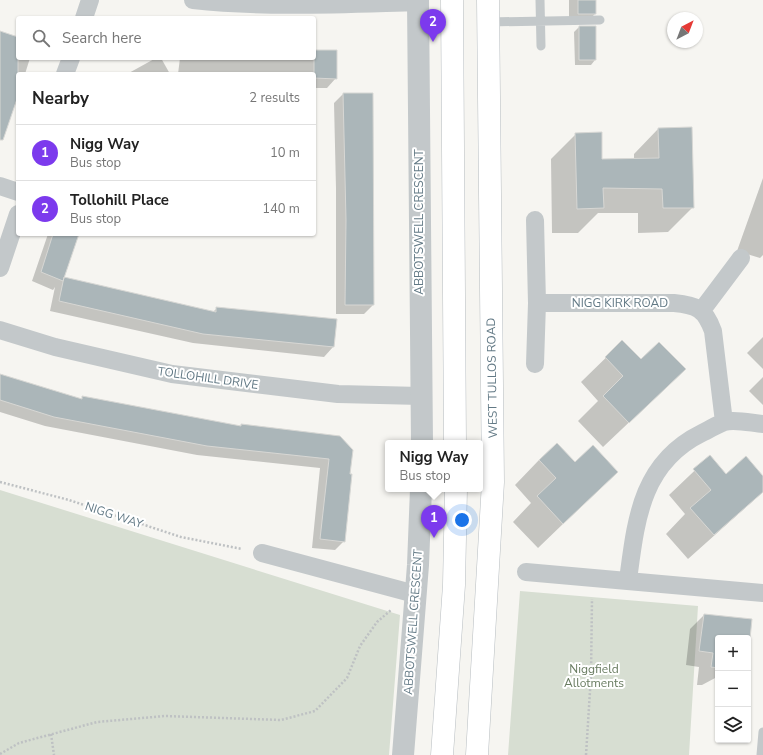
<!DOCTYPE html>
<meta charset="utf-8">
<style>
:root{--surface:#fff;--page:#f2f2f2;--text:#222;--muted:#767676;--line:#e0e0e0;--accent:#7c3aed}
body{margin:0;font-family:"Nunito Sans",sans-serif;background:var(--page);color:var(--text)}
.controls{position:absolute;right:12px;bottom:12px;display:grid;overflow:hidden;border-radius:4px;box-shadow:0 1px 3px #0004}
.controls button{width:36px;height:36px;display:grid;place-items:center;padding:0;border:0;border-bottom:1px solid var(--line);background:var(--surface);color:var(--text);font:20px sans-serif}
.compass{position:absolute;left:667px;top:12px;width:36px;height:36px;border-radius:50%;background:var(--surface);box-shadow:0 1px 3px #0004;rotate:42deg}
.you{position:absolute;left:462px;top:520px;width:14px;height:14px;margin:-10px;border:3px solid #fff;border-radius:50%;background:#1a73e8;box-shadow:0 0 0 6px #1a73e833}
.badge{display:grid;place-items:center;width:26px;height:26px;border-radius:50%;background:var(--accent);color:#fff;font-size:13px;font-weight:700}
.pin{position:absolute;translate:-50% -33px;filter:drop-shadow(0 1px 2px #0008)}
.pin::after{content:'';position:absolute;top:21px;width:14px;height:12px;background:inherit;clip-path:polygon(0 0,100% 0,50% 100%)}
.popup{position:absolute;left:385px;top:440px;width:98px;height:52px;box-sizing:border-box;display:grid;place-content:center;border-radius:4px;background:var(--surface);filter:drop-shadow(0 1px 3px #0005);font-size:13px;white-space:nowrap;color:var(--muted)}
.popup b{font-size:15px;color:var(--text)}
.popup::after{content:'';position:absolute;left:50%;top:100%;margin-left:-8px;border:8px solid transparent;border-top-color:var(--surface)}
.list{margin:0;padding:0;list-style:none}
h2{display:flex;justify-content:space-between;align-items:center;height:52px;margin:0;padding:0 16px;font-size:17px}
h2 small{font-size:13px;font-weight:400;color:var(--muted)}
.list li{display:grid;grid-template-columns:26px 1fr auto;gap:12px;align-items:center;box-sizing:border-box;height:56px;padding:0 16px;border-top:1px solid var(--line)}
.list b{display:block;font-size:15px;white-space:nowrap}
.list p{margin:0;font-size:13px;white-space:nowrap;color:var(--muted)}
.list em{font-size:13px;font-style:normal;color:var(--muted)}
.icon{flex:none;width:22px;height:22px;fill:none;stroke:currentColor;stroke-width:2;stroke-linecap:round;stroke-linejoin:round}
.map{position:relative;flex:none;width:763px;height:755px;overflow:hidden}
.search{position:absolute;background:var(--surface);box-shadow:0 1px 3px #0004;left:16px;top:16px;width:300px;height:44px;display:flex;align-items:center;gap:10px;box-sizing:border-box;padding:0 14px;border-radius:4px;color:var(--muted);font-size:15px}
.panel{position:absolute;background:var(--surface);box-shadow:0 1px 3px #0004;left:16px;top:72px;width:300px;height:164px;border-radius:4px}
.map>svg:first-child{display:block}
.green{fill:#d7ded2}
.shadow{fill:#0003}
.building{fill:#abb6b9;stroke:#d7d7d4}
.lines{fill:none;stroke-linecap:round;stroke-linejoin:round}
.secondary-casing{stroke:#b7bdc1;stroke-width:23}
.path{stroke:#bec1c3;stroke-width:2.5;stroke-dasharray:2 2;stroke-linecap:butt}
.service{stroke:#c3c8ca;stroke-width:9}
.minor{stroke:#c3c8ca;stroke-width:18}
.tertiary{stroke:#c3c8ca;stroke-width:22}
.secondary{stroke:#fff;stroke-width:22}
.labels{text-anchor:middle;stroke-width:4;stroke-linejoin:round;paint-order:stroke}
.street-label{font-size:12px;fill:#627985;stroke:#fff}
.park-label{font-size:12px;fill:#697c61;stroke:#fff}
</style>
<div class="map">
<svg width="763" height="755" viewBox="0 0 763 755">
<rect width="100%" height="100%" fill="#f6f5f1"/>
<!-- green -->
<path class="green" d="M 0,490 L 400,615 L 389,755 L 0,755 Z
M 520,591 L 698,606 L 689,755 L 508,755 Z"/>
<!-- shadow -->
<path class="shadow" d="M 569,0 L 595,0 L 595,14 L 585,23 L 569,24 Z
M 579,27 L 595,60 L 591,65 L 575,65 L 574,32 Z
M 18,38 L 18,58 L 30,58 L 25,74 L 18,74 L 18,93 L 0,128 L 0,57 Z
M 314,51 L 336,78 L 327,88 L 314,88 L 314,74 L 178,74 L 180,58 L 314,58 Z
M 156,58 L 161,58 L 170,74 L 127,74 Z
M 343,94 L 373,305 L 364,314 L 336,314 L 336,189 L 334,103 Z
M 658,129 L 693,207 L 668,232 L 638,233 L 638,213 L 598,213 L 578,233 L 552,233 L 551,159 L 576,134 L 601,160 L 634,159 L 634,154 Z
M 763,178 L 763,255 L 760,258 L 737,251 Z
M 48,234 L 78,234 L 62,281 L 65,278 L 213,312 L 217,308 L 333,347 L 324,357 L 193,343 L 50,311 L 55,287 L 53,290 L 32,281 Z
M 763,337 L 763,369 L 747,353 Z
M 622,342 L 659,394 L 603,447 L 578,421 L 598,401 L 581,382 Z
M 0,374 L 80,400 L 83,397 L 240,427 L 241,425 L 339,437 L 344,541 L 335,550 L 312,548 L 320,468 L 197,455 L 45,426 L 0,412 Z
M 763,377 L 763,405 L 749,391 Z
M 710,456 L 726,475 L 763,477 L 763,492 L 688,559 L 666,534 L 685,514 L 669,495 Z
M 539,460 L 575,463 L 617,472 L 538,548 L 513,522 L 531,503 L 515,485 Z
M 704,615 L 751,620 L 748,650 L 748,638 L 718,638 L 718,678 L 717,677 L 702,685 L 697,685 L 699,667 L 686,665 L 690,629 Z"/>
<!-- building -->
<path class="building" d="M 578,0 L 596,0 L 596,14 L 578,14 Z
M 579,26 L 596,26 L 596,60 L 579,60 Z
M 0,31 L 18,37 L 18,96 L 3,140 L 0,140 Z
M 314,50 L 337,50 L 337,79 L 314,78 Z
M 343,93 L 373,93 L 374,305 L 345,305 L 346,220 Z
M 692,127 L 694,208 L 663,208 L 662,189 L 603,188 L 604,208 L 577,209 L 575,133 L 602,132 L 602,159 L 659,158 L 658,128 Z
M 53,234 L 79,234 L 63,281 L 41,272 Z
M 64,277 L 216,312 L 216,307 L 337,319 L 334,347 L 203,334 L 59,301 Z
M 622,340 L 641,359 L 659,342 L 686,369 L 629,423 L 603,396 L 623,376 L 605,357 Z
M 0,374 L 82,399 L 82,396 L 241,426 L 241,424 L 340,436 L 353,450 L 350,474 L 352,474 L 345,542 L 320,539 L 329,459 L 207,446 L 54,417 L 0,400 Z
M 557,443 L 575,462 L 593,445 L 618,472 L 563,524 L 537,496 L 556,478 L 539,460 Z
M 710,455 L 726,474 L 746,456 L 763,476 L 763,492 L 714,535 L 690,508 L 711,490 L 693,469 Z
M 704,614 L 752,619 L 748,659 L 748,638 L 718,638 L 718,668 L 711,667 L 713,653 L 699,651 Z"/>
<g class="lines">
<defs>
<path id="secondary" d="M 452,0 L 455,443
M 442,755 L 454,585 L 456,489
M 477,755 L 493,482 L 488,0"/>
</defs>
<!-- secondary casing -->
<use href="#secondary" class="secondary-casing"/>
<!-- path -->
<path class="path" d="M 0,482 L 69,500 L 181,537 L 242,549
M 51,734 L 54,755
M 0,754 L 19,743 L 97,722 L 165,716 L 281,720 L 315,711 L 347,678 L 360,646 L 377,622 L 391,610
M 586,755 L 591,675 L 592,599"/>
<!-- service -->
<path class="service" d="M 540,0 L 541,46
M 489,22 L 600,20
M 761,755 L 763,732"/>
<!-- minor -->
<path class="minor" d="M 193,0 C 268,8 343,4 418,2
M 84,18 L 90,0
M 65,74 L 71,58
M 0,186 L 18,192
M 535,220 L 537,303 L 535,364
M 0,268 L 18,214
M 537,303 L 674,303 C 697,305 705,309 713,331 L 724,422
M 702,310 L 741,258
M 0,330 L 55,347 L 172,374 L 338,394 L 421,396
M 262,553 L 415,594
M 526,572 L 763,593
M 628,580 C 636,520 641,463 702,433 C 709,430 716,425 724,422 C 735,419 751,423 763,424"/>
<!-- tertiary -->
<path class="tertiary" d="M 418,0 L 422,443
M 403,755 L 418,565 L 421,489"/>
<!-- secondary -->
<use href="#secondary" class="secondary"/>
</g>
<g class="labels">
<!-- street labels -->
<g class="street-label">
<text transform="translate(419 222) rotate(-90)" y="4">ABBOTSWELL CRESCENT</text>
<text x="620" y="307">NIGG KIRK ROAD</text>
<text transform="translate(208 378) rotate(8)" y="4">TOLLOHILL DRIVE</text>
<text transform="translate(492 378) rotate(-91)" y="4">WEST TULLOS ROAD</text>
<text transform="translate(114 515) rotate(18)" y="4">NIGG WAY</text>
<text transform="translate(413 622) rotate(-86)" y="4">ABBOTSWELL CRESCENT</text>
</g>
<!-- park labels -->
<g class="park-label">
<text x="594" y="673">Niggfield<tspan x="594" dy="14">Allotments</tspan></text>
</g>
</g>
</svg>
<div class="controls">
<button>+</button>
<button>−</button>
<button><svg class="icon" aria-label="layers" viewBox="0 0 24 24"><path d="M12 4l9 5-9 5-9-5zM3 14l9 5 9-5"/></svg></button>
</div>
<svg class="compass" viewBox="-18 -18 36 36"><path d="M0-13l5 13h-10z" fill="#e53935"/><path d="M0 13l5-13h-10z" fill="#767676"/></svg>
<div class="you"></div>
<div class="pin badge" style="left:434px;top:538px">1</div>
<div class="popup"><b>Nigg Way</b>Bus stop</div>
<div class="pin badge" style="left:433px;top:42px">2</div>
<div class="search"><svg class="icon" aria-label="search" viewBox="0 0 24 24"><circle cx="10" cy="10" r="6"/><path d="M15 15l6 6"/></svg>Search here</div>
<section class="panel">
<h2>Nearby<small>2 results</small></h2>
<ul class="list">
<li><span class="badge">1</span><div><b>Nigg Way</b><p>Bus stop</p></div><em>10 m</em></li>
<li><span class="badge">2</span><div><b>Tollohill Place</b><p>Bus stop</p></div><em>140 m</em></li>
</ul>
</section>
</div>
